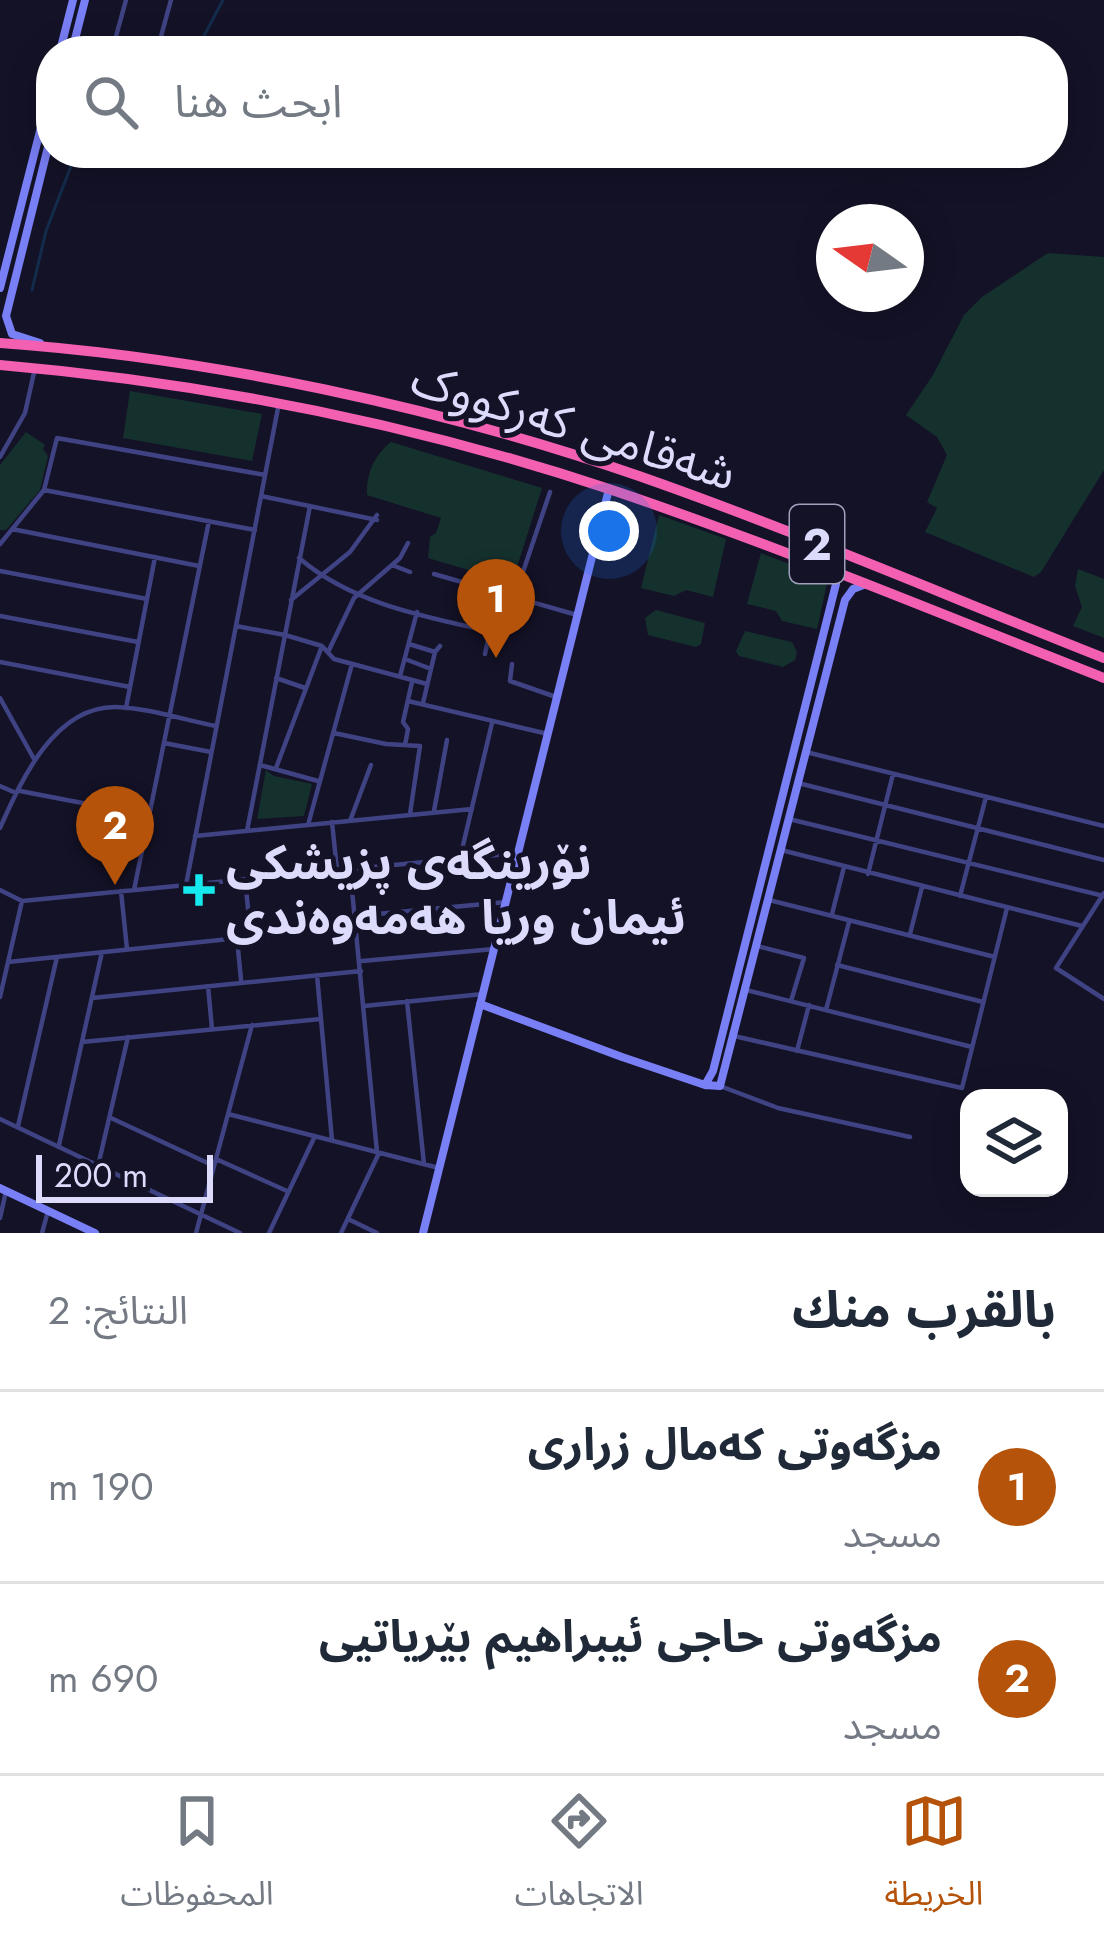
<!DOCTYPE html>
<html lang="ar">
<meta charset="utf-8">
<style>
:root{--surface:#fff;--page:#f2f2f3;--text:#1f2937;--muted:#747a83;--line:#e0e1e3;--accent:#b45309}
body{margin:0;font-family:Jost,"Noto Sans Arabic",sans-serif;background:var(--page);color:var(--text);direction:rtl}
.controls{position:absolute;right:36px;bottom:36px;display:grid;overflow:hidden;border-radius:24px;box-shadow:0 6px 30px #0003}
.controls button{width:108px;height:108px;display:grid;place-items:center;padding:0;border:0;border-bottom:3px solid var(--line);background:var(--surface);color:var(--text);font:60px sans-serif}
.compass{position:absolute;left:816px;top:204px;width:108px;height:108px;border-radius:50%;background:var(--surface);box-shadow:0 6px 30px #0003;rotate:284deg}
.scale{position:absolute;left:36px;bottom:30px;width:177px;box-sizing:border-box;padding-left:12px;border:6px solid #dcdbfc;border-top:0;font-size:33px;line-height:42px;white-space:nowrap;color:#dcdbfc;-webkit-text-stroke:9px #141227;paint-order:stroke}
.you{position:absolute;left:609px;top:531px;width:42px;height:42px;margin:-30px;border:9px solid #fff;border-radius:50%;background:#1a73e8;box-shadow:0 0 0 18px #1a73e833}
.badge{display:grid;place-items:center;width:78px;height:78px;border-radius:50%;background:var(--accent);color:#fff;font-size:39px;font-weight:700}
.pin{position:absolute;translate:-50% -99px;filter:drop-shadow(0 3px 6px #0008)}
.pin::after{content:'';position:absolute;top:63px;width:42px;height:36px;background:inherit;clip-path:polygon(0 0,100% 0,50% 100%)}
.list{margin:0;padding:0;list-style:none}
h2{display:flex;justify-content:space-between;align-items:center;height:156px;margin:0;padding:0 48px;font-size:51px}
h2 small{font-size:39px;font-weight:400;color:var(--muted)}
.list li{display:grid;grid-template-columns:78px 1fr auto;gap:36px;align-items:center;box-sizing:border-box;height:192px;padding:0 48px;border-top:3px solid var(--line)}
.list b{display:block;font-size:45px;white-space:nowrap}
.list p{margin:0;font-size:39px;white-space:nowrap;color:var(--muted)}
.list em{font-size:39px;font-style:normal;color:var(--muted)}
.icon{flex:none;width:66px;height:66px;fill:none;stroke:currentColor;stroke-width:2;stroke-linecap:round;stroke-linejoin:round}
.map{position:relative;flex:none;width:1104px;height:1233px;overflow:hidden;direction:ltr}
.search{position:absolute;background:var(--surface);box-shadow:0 6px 30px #0003;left:36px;right:36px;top:36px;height:132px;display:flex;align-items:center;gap:30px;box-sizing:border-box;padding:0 42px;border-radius:48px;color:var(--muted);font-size:45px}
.sheet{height:540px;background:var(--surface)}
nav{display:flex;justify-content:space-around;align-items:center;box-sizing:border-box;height:168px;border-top:3px solid var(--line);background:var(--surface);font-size:33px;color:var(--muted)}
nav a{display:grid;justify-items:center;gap:6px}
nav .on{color:var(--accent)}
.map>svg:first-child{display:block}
.green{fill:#15312e}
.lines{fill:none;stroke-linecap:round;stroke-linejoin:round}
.stream{stroke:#132c4b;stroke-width:3}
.street{stroke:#404383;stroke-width:4.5}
.secondary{stroke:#797ff5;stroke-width:8}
.highway{stroke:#f35fb1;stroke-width:10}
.poi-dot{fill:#15e9ee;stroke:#141227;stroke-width:4.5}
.labels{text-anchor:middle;stroke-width:10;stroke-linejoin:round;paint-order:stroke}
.shield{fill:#141227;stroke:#a09fbc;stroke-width:3}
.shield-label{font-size:45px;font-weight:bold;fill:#dcdbfc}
.street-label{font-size:48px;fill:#dcdbfc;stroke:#141227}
.poi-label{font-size:48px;font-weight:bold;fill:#dcdbfc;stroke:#141227;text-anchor:start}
</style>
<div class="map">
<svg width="1104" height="1233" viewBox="0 0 1104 1233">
<rect width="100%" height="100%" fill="#141227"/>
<!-- green -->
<path class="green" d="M 1048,253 L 1104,257 L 1104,470 L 1041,572 L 1034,577 L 925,532 L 937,508 L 927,502 L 947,455 L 937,437 L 906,415 L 933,375 L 964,315 L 982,297 Z
M 130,391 L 262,414 L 252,461 L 123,438 Z
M 26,432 L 45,445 L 43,449 L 48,456 L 40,490 L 6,530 L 0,530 L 0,465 Z
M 391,442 L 542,488 L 512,583 L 428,558 L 430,537 L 436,533 L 441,518 L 367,495 C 366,474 374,455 391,442 Z
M 659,515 L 726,539 L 713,597 L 686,590 L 674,596 L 641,588 Z
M 761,553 L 828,579 L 817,629 L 782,621 L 776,611 L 747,604 Z
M 1078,569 L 1104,579 L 1104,638 L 1073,626 L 1082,607 L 1075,586 Z
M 656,610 L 705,623 L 701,644 L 696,647 L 648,635 L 645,618 Z
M 745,631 L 792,642 L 797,652 L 795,660 L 783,667 L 739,656 L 736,651 Z
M 266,770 L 274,776 L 312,784 L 304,816 L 257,819 Z"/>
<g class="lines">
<!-- stream -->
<path class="stream" d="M 196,51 L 223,0
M 32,290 L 46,231 L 76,153"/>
<!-- street -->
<path class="street" d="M 112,51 L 126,0
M 157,51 L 171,0
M 0,457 L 25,413 L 35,368
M 44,490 L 255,530
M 261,496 L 377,520
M 12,529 L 199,566
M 0,544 L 44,490 L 57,438 L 265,475
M 299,558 C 355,606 432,618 502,634 L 550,492
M 392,565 L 410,572
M 0,571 L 147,599
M 434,574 L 577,615
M 291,600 L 350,552 L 377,515
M 0,616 L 138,642
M 236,626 L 285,635 L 322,646 L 334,659 L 427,684
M 409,644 L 435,652
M 329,650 L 354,598 L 400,558 L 408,543
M 485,654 L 490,631
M 405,659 L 431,669
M 0,662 L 130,687
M 512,664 L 510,681 L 556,697
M 400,676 L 417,612
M 276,678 L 305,688
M 0,698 L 34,759
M 408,701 L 548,734
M 423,703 L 435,652 L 440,646
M 126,708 L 155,557
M 334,733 L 386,744 L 420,746 L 410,814
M 164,743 L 211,752
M 405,745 L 408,729 L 403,722 L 412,682
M 806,752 L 1104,826
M 260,765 L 318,781
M 276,768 L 322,646
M 798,783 L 1104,860
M 0,786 L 16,793
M 20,791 L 150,816
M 434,811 L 447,740
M 789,819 L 1104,896
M 350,821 L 371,765
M 332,822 L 337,870
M 308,825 L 352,664
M 0,828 C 21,781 54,706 116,707 C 149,708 184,720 216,726
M 247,831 L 310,506
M 195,836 L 472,809
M 781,850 L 1082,926
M 460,858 L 492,723
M 350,869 L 377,1152
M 868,874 L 893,774
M 245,879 L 251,937
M 186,885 L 278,408
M 0,890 L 22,901 L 518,853
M 134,890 L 209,521
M 121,891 L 127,949
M 1104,893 L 1056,968 L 1104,999
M 960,896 L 986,797
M 769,900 L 995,957
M 832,914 L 844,867
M 356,916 L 506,902
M 910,934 L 922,887
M 237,938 L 241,980
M 757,946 L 804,958 L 791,1001
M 362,961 L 494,949
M 8,962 L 355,926
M 837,965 L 983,1002
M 317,975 L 332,1140
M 208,986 L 212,1029
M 746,990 L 972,1047
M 0,997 L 22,901
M 92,998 L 361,971
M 407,1001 L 424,1164
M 364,1006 L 483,994
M 826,1010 L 849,922
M 734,1036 L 962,1088 L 1007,908
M 82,1042 L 321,1019
M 797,1051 L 809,1005
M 720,1086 L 778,1108 L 910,1137
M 228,1114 L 439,1168
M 111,1118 L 214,1166
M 0,1119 L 240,1233
M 18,1126 L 57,957
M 59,1145 L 102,952
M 216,1159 L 287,1191
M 98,1166 L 128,1037
M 0,1218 L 6,1191
M 348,1219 L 377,1233
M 42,1233 L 48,1211
M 196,1233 L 252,1025
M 269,1233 L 315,1136
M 341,1233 L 379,1153"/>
<!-- secondary -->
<path class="secondary" d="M 60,51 L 73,0
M 72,51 L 85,0
M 0,288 L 51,88
M 40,343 L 12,334 L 6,316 L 51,135
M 480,1004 L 622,1057 L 705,1085 L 720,1086 L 845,600 L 853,589 L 866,584
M 705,1085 L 713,1071 L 836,584
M 0,1188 L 95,1233
M 423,1233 L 609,489"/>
<!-- highway -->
<path class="highway" d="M 0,343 C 211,358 439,407 639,476 C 796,531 949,597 1104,658
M 0,365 C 208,383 414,424 612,490 C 778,546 941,614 1104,678"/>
</g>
<!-- markers -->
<path class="poi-dot" d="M193 872h12v12h12v12h-12v12h-12v-12h-12v-12h12z"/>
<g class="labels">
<!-- shield labels -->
<rect class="shield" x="790" y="505" width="54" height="78" rx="9"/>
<g class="shield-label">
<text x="817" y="560">2</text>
</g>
<!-- street labels -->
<g class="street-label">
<text transform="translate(574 425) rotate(17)" y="17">شەقامی کەرکووک</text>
</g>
<!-- poi labels -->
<g class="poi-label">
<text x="226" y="879">نۆرینگەی پزیشکی<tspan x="226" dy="55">ئیمان وریا هەمەوەندی</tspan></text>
</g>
</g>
</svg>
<div class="controls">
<button><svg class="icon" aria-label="layers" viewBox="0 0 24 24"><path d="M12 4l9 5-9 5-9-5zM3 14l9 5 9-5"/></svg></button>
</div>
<svg class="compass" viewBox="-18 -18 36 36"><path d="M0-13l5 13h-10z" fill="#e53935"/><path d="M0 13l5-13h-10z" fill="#747a83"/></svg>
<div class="scale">200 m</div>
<div class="you"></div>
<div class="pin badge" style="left:496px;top:658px">1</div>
<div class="pin badge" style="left:115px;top:885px">2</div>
<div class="search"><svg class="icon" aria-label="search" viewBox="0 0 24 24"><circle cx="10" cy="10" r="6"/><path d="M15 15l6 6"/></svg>ابحث هنا</div>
</div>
<section class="sheet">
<h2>بالقرب منك<small>النتائج: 2</small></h2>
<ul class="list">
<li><span class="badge">1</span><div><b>مزگەوتی کەمال زراری</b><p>مسجد</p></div><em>190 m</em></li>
<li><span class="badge">2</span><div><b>مزگەوتی حاجی ئیبراهیم بێریاتیی</b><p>مسجد</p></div><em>690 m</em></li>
</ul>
</section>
<nav>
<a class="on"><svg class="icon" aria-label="map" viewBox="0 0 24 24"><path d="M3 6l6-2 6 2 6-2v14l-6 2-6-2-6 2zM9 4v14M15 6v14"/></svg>الخريطة</a>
<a><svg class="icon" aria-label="directions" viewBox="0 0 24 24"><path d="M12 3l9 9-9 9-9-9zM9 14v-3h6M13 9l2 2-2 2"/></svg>الاتجاهات</a>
<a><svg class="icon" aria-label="saved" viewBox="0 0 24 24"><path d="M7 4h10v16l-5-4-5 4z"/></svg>المحفوظات</a>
</nav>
